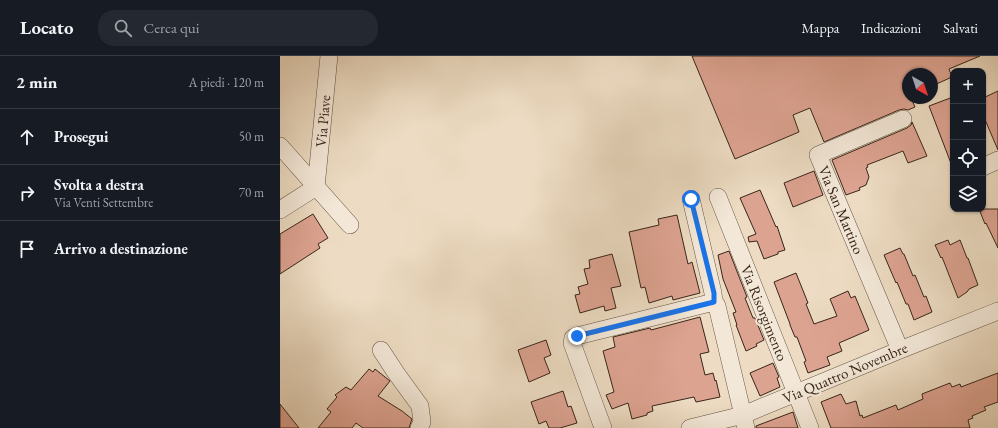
<!DOCTYPE html>
<html lang="it">
<meta charset="utf-8">
<style>
:root{--surface:#171b24;--page:#242831;--text:#f1f3f6;--muted:#9ea1a6;--line:#363941}
body{margin:0;font-family:"EB Garamond",serif;background:var(--page);color:var(--text)}
.controls{position:absolute;right:12px;top:12px;display:grid;overflow:hidden;border-radius:8px;box-shadow:0 1px 3px #0004}
.controls button{width:36px;height:36px;display:grid;place-items:center;padding:0;border:0;border-bottom:1px solid var(--line);background:var(--surface);color:var(--text);font:20px sans-serif}
.compass{position:absolute;left:622px;top:12px;width:36px;height:36px;border-radius:50%;background:var(--surface);box-shadow:0 1px 3px #0004;rotate:141deg}
.stop{position:absolute;width:12px;height:12px;margin:-9px;border:3px solid #1a73e8;border-radius:50%;background:#fff}
.stop.end{background:#1a73e8;border-color:#fff;box-shadow:0 1px 4px #0008}
.list{margin:0;padding:0;list-style:none}
h2{display:flex;justify-content:space-between;align-items:center;height:52px;margin:0;padding:0 16px;font-size:17px}
h2 small{font-size:13px;font-weight:400;color:var(--muted)}
.list li{display:grid;grid-template-columns:26px 1fr auto;gap:12px;align-items:center;box-sizing:border-box;height:56px;padding:0 16px;border-top:1px solid var(--line)}
.list b{display:block;font-size:15px;white-space:nowrap}
.list p{margin:0;font-size:13px;white-space:nowrap;color:var(--muted)}
.list em{font-size:13px;font-style:normal;color:var(--muted)}
.icon{flex:none;width:22px;height:22px;fill:none;stroke:currentColor;stroke-width:2;stroke-linecap:round;stroke-linejoin:round}
.map{position:relative;flex:none;width:718px;height:372px;overflow:hidden}
header{display:flex;align-items:center;gap:24px;box-sizing:border-box;height:56px;padding:0 20px;background:var(--surface);border-bottom:1px solid var(--line)}
header strong{font-size:19px}
nav{display:flex;gap:22px;margin-inline-start:auto;font-size:14px}
.search{width:280px;height:36px;background:var(--page);display:flex;align-items:center;gap:10px;box-sizing:border-box;padding:0 14px;border-radius:16px;color:var(--muted);font-size:15px}
main{display:flex}
aside{flex:1;background:var(--surface)}
.map>svg:first-child{display:block}
.building{fill:#dda391;stroke:#382519}
.lines{fill:none;stroke-linecap:round;stroke-linejoin:round}
.minor-casing{stroke:#655344;stroke-width:18}
.minor{stroke:#f3e8d8;stroke-width:17}
.route{stroke:#1a73e8;stroke-width:5}
.labels{text-anchor:middle;stroke-width:4;stroke-linejoin:round;paint-order:stroke}
.street-label{font-size:15px;fill:#382519;stroke:#f3e8d8}
</style>
<header>
<strong>Locato</strong>
<div class="search"><svg class="icon" aria-label="search" viewBox="0 0 24 24"><circle cx="10" cy="10" r="6"/><path d="M15 15l6 6"/></svg>Cerca qui</div>
<nav><a>Mappa</a><a>Indicazioni</a><a>Salvati</a></nav>
</header>
<main>
<aside>
<h2>2 min<small>A piedi · 120 m</small></h2>
<ul class="list">
<li><svg class="icon" aria-label="ahead" viewBox="0 0 24 24"><path d="M12 20V5M6 11l6-6 6 6"/></svg><div><b>Prosegui</b></div><em>50 m</em></li>
<li><svg class="icon" aria-label="right" viewBox="0 0 24 24"><path d="M7 20v-9h11M14 6l5 5-5 5"/></svg><div><b>Svolta a destra</b><p>Via Venti Settembre</p></div><em>70 m</em></li>
<li><svg class="icon" aria-label="arrive" viewBox="0 0 24 24"><path d="M6 21V4h12l-3 4 3 4H6"/></svg><div><b>Arrivo a destinazione</b></div></li>
</ul>
</aside>
<div class="map">
<svg width="718" height="372" viewBox="0 0 718 372">
<rect width="100%" height="100%" fill="#eddcc3"/>
<filter id="stains"><feTurbulence type="fractalNoise" baseFrequency=".005" numOctaves="4"/><feColorMatrix values="0 0 0 0 .2 0 0 0 0 .09 0 0 0 0 .02 0 0 0 .5 -.17"/></filter>
<radialGradient id="worn" r=".72"><stop offset=".6" stop-color="#630" stop-opacity="0"/><stop offset="1" stop-color="#630" stop-opacity=".3"/></radialGradient>
<!-- building -->
<path class="building" d="M 412,0 L 700,0 L 669,13 L 672,21 L 652,30 L 652,18 L 628,18 L 628,42 L 631,42 L 635,51 L 628,54 L 624,53 L 619,54 L 544,86 L 530,52 L 513,59 L 519,76 L 455,103 Z
M 718,35 L 718,94 L 703,59 L 703,42 Z
M 673,41 L 673,110 L 672,110 L 649,50 Z
M 632,66 L 647,100 L 628,107 L 623,95 L 587,109 L 588,111 L 586,112 L 589,121 L 586,129 L 579,132 L 580,134 L 566,139 L 552,104 L 627,72 L 631,69 Z
M 534,115 L 543,139 L 513,151 L 504,127 Z
M 480,134 L 496,171 L 497,170 L 505,194 L 498,196 L 498,198 L 484,203 L 477,185 L 469,186 L 468,181 L 476,178 L 460,142 Z
M 699,153 L 718,153 L 718,192 L 706,167 L 705,168 Z
M 33,158 L 48,182 L 38,188 L 40,192 L 0,218 L 0,178 Z
M 397,159 L 408,208 L 412,206 L 420,237 L 393,244 L 392,240 L 369,247 L 365,231 L 361,232 L 349,176 L 379,169 L 378,163 Z
M 668,184 L 670,189 L 680,184 L 687,202 L 688,202 L 698,229 L 689,233 L 687,236 L 678,242 L 662,201 L 661,202 L 655,189 Z
M 620,192 L 623,198 L 624,198 L 633,220 L 635,219 L 644,241 L 646,240 L 652,256 L 634,264 L 628,248 L 626,248 L 617,226 L 616,227 L 604,199 Z
M 449,195 L 467,241 L 465,242 L 473,262 L 475,262 L 484,284 L 476,288 L 477,290 L 466,295 L 456,269 L 457,269 L 453,257 L 456,256 L 443,223 L 438,199 Z
M 332,198 L 341,230 L 331,232 L 336,252 L 325,255 L 324,250 L 300,257 L 295,239 L 300,238 L 298,231 L 308,228 L 304,213 L 310,212 L 309,204 Z
M 516,217 L 528,247 L 526,248 L 534,268 L 557,260 L 550,243 L 568,235 L 571,242 L 575,240 L 589,274 L 559,287 L 562,295 L 547,301 L 550,309 L 528,317 L 524,306 L 526,305 L 517,281 L 515,281 L 510,269 L 510,268 L 494,226 Z
M 420,261 L 429,296 L 420,298 L 425,319 L 433,317 L 435,325 L 436,324 L 440,341 L 416,346 L 414,341 L 372,350 L 373,355 L 367,357 L 367,359 L 352,363 L 348,347 L 332,353 L 326,339 L 334,336 L 323,295 L 335,291 L 333,281 L 370,272 L 371,274 Z
M 266,284 L 271,299 L 264,302 L 270,317 L 249,326 L 238,294 Z
M 493,307 L 499,321 L 497,322 L 500,331 L 480,340 L 470,317 Z
M 89,313 L 93,316 L 95,313 L 110,325 L 98,340 L 122,355 L 132,363 L 129,372 L 83,372 L 76,367 L 72,372 L 38,372 L 51,356 L 47,353 L 57,341 L 55,339 L 66,331 L 71,334 Z
M 718,317 L 718,346 L 704,351 L 706,354 L 692,360 L 693,362 L 688,364 L 690,372 L 551,372 L 541,346 L 561,338 L 566,348 L 576,345 L 580,360 L 582,359 L 583,362 L 616,349 L 618,354 L 643,343 L 642,338 L 670,327 L 672,331 L 680,328 L 681,331 Z
M 283,335 L 288,351 L 291,350 L 297,367 L 280,372 L 269,372 L 266,365 L 259,368 L 251,346 Z
M 0,348 L 19,372 L 0,372 Z
M 513,356 L 518,372 L 476,372 L 476,370 Z"/>
<g class="lines">
<defs>
<path id="minor" d="M 0,90 L 70,169
M 703,111 L 718,104
M 438,141 L 530,372
M 411,143 L 433,237 L 434,246
M 0,154 L 36,131 L 49,0
M 101,294 L 116,317 L 140,350 L 142,366 L 139,372
M 620,294 L 538,99 L 623,63
M 323,372 L 292,287 L 293,282 L 297,280 L 434,246 L 436,248 L 437,250 L 466,372
M 410,372 L 463,359 L 620,294 L 718,255"/>
</defs>
<!-- minor casing -->
<use href="#minor" class="minor-casing"/>
<!-- minor -->
<use href="#minor" class="minor"/>
</g>
<g class="lines">
<!-- route -->
<path class="route" d="M 297,280 L 434,246 L 434,237 L 411,143"/>
</g>
<g class="labels">
<!-- street labels -->
<g class="street-label">
<text transform="translate(43 65) rotate(-85)" y="5">Via Piave</text>
<text transform="translate(561 154) rotate(67)" y="5">Via San Martino</text>
<text transform="translate(484 257) rotate(68)" y="5">Via Risorgimento</text>
<text transform="translate(565 317) rotate(-23)" y="5">Via Quattro Novembre</text>
</g>
</g>
<rect width="100%" height="100%" filter="url(#stains)"/>
<rect width="100%" height="100%" fill="url(#worn)"/>
</svg>
<div class="controls">
<button>+</button>
<button>−</button>
<button><svg class="icon" aria-label="locate" viewBox="0 0 24 24"><circle cx="12" cy="12" r="6"/><path d="M12 2v4M12 18v4M2 12h4M18 12h4"/></svg></button>
<button><svg class="icon" aria-label="layers" viewBox="0 0 24 24"><path d="M12 4l9 5-9 5-9-5zM3 14l9 5 9-5"/></svg></button>
</div>
<svg class="compass" viewBox="-18 -18 36 36"><path d="M0-13l5 13h-10z" fill="#e53935"/><path d="M0 13l5-13h-10z" fill="#9ea1a6"/></svg>
<div class="stop" style="left:411px;top:143px"></div>
<div class="stop end" style="left:297px;top:280px"></div>
</div>
</main>
